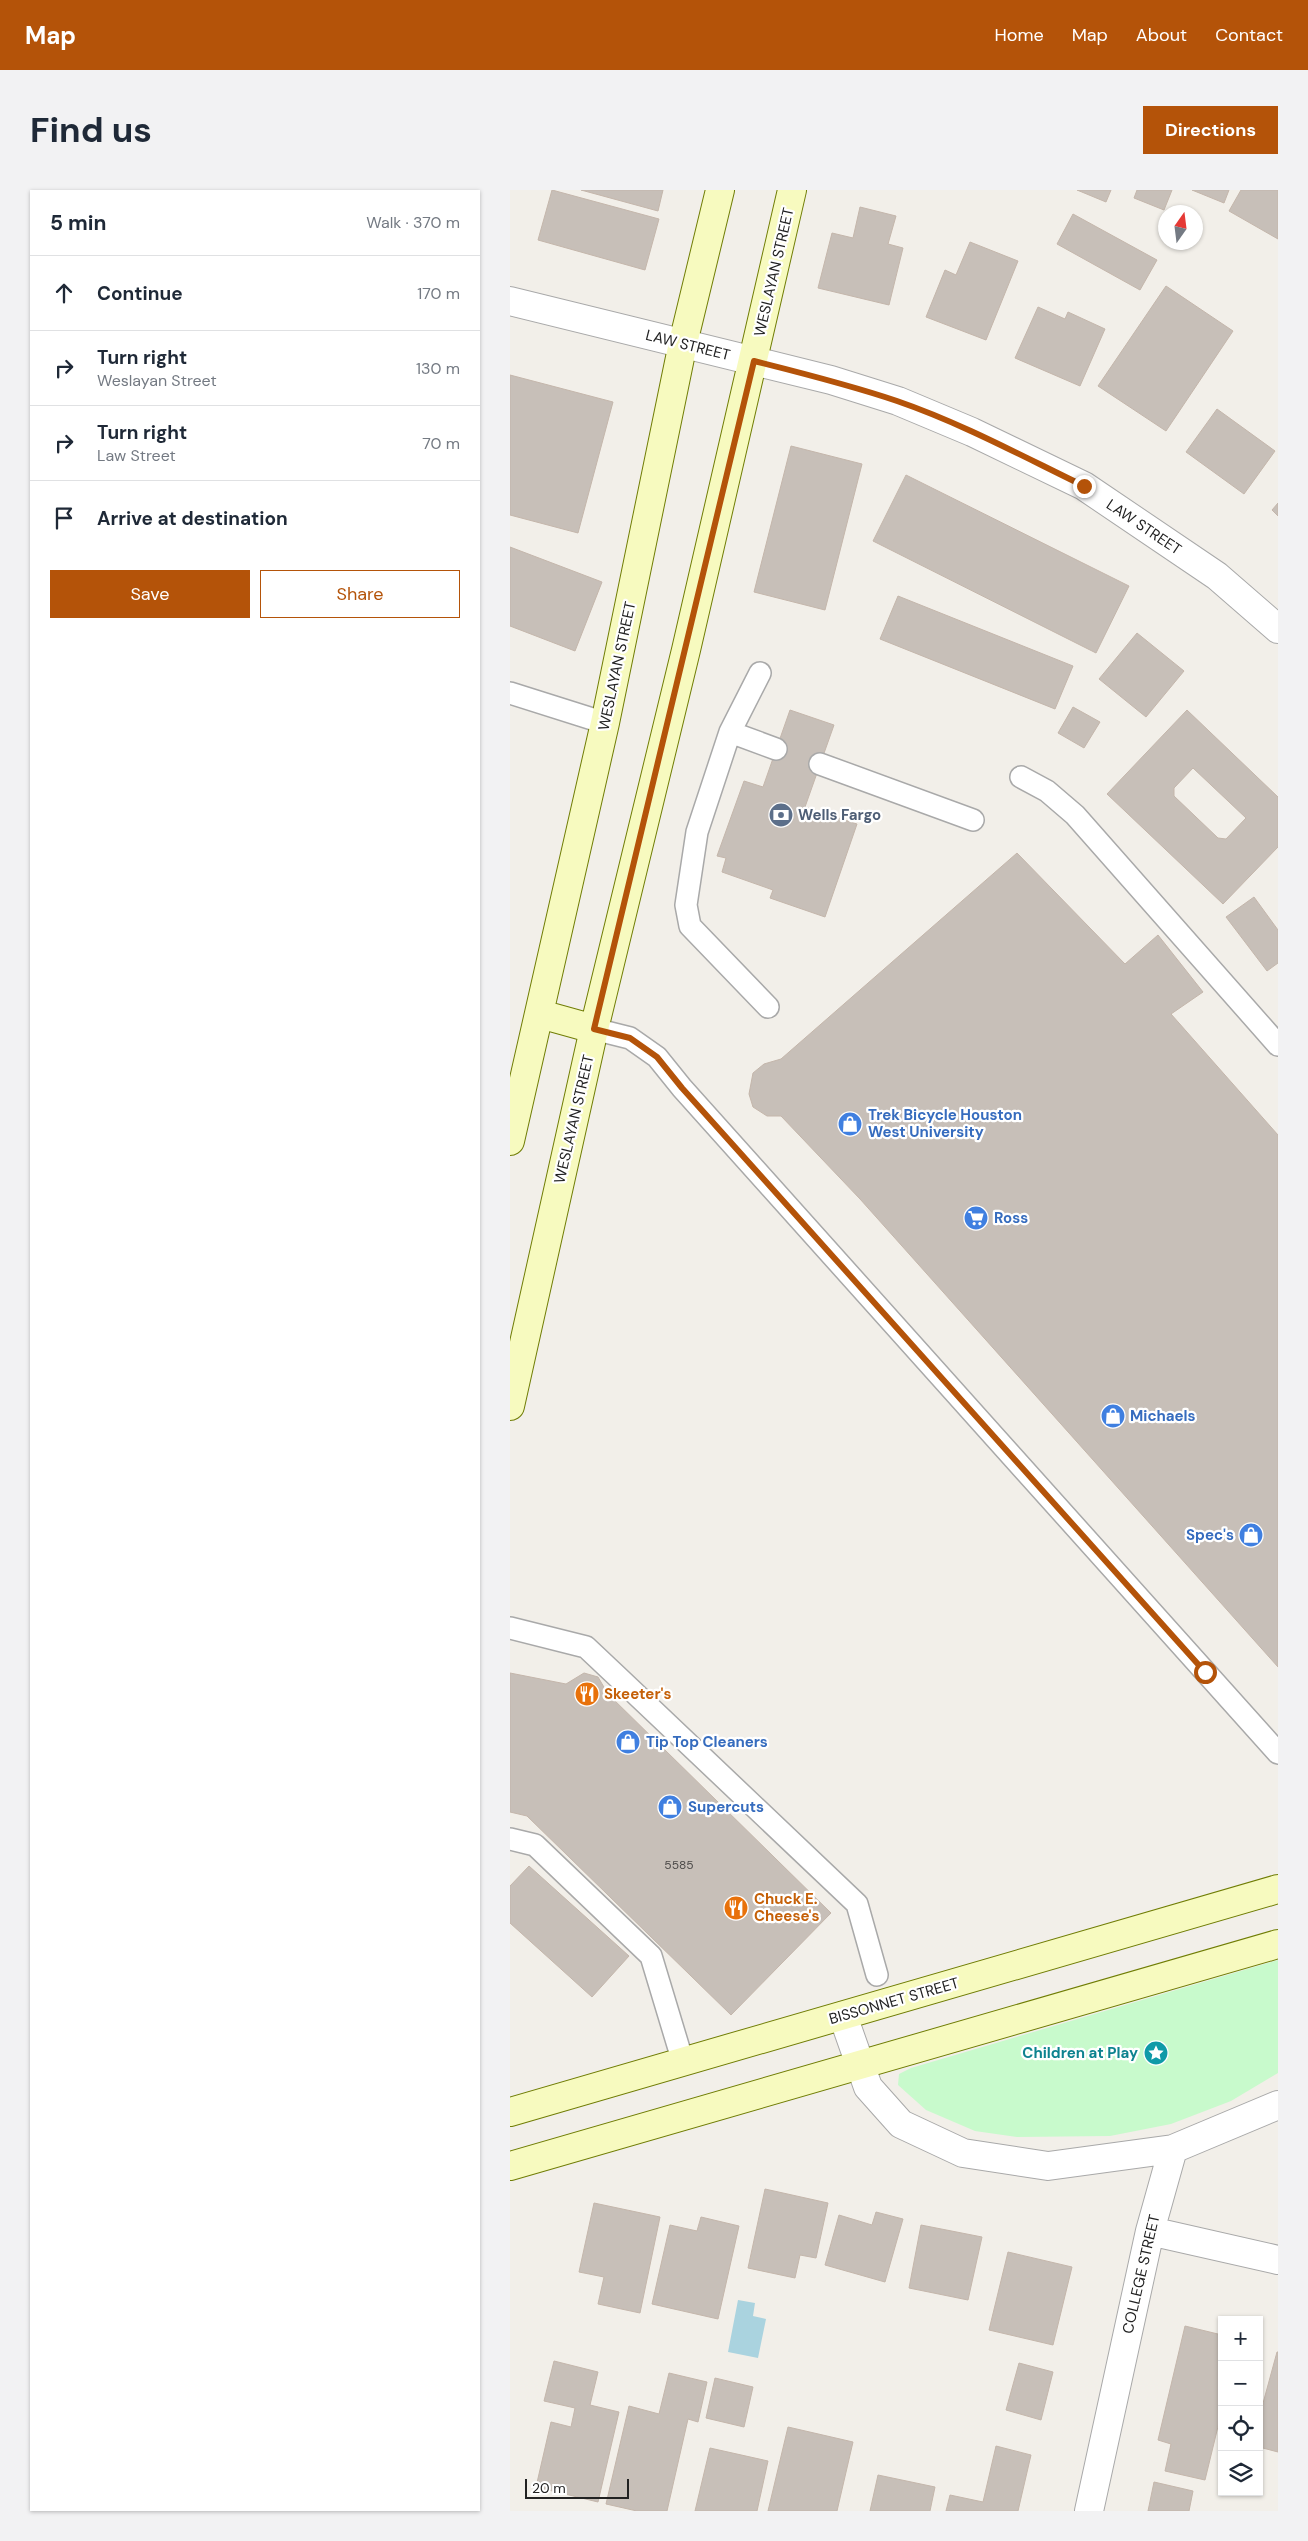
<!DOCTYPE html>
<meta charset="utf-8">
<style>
:root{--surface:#fff;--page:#f2f2f3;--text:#1f2937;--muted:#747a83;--line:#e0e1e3;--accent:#b45309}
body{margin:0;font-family:"DM Sans",sans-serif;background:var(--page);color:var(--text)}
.controls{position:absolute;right:15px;bottom:15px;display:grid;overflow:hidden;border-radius:0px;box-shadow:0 1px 4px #0004}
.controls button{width:45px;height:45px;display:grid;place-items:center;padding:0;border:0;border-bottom:1px solid var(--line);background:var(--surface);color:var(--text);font:25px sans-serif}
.compass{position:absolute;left:648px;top:15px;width:45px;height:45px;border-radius:50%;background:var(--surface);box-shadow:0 1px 4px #0004;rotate:14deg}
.scale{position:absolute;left:15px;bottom:12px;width:104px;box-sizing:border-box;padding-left:5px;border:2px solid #222;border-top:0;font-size:14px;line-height:18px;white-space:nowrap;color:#222;-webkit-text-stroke:4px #fff;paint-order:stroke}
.stop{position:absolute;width:15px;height:15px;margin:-11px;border:4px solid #b45309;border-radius:50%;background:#fff}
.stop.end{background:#b45309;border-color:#fff;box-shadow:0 1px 5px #0008}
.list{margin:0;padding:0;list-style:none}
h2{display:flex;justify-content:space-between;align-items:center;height:65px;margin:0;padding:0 20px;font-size:21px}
h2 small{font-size:16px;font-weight:400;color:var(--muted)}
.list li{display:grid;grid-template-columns:32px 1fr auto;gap:15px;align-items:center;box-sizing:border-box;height:75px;padding:0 20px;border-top:1px solid var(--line)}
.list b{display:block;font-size:19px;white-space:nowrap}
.list p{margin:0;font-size:16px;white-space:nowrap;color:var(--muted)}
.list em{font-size:16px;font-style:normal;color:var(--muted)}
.actions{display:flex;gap:10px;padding:15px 20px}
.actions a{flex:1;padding:11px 0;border:1px solid var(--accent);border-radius:0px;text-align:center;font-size:18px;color:var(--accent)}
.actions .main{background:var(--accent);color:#fff}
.icon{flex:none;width:28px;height:28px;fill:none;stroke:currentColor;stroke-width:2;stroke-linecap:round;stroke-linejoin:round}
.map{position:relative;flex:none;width:768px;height:2321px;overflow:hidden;border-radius:0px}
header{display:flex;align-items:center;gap:30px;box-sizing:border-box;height:70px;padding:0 25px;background:var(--accent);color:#fff}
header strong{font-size:24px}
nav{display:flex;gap:28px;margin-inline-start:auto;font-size:18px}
.intro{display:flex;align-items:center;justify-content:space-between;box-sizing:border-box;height:120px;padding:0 30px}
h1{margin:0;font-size:35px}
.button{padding:12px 22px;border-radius:0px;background:var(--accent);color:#fff;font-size:18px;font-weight:700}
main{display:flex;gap:30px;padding:0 30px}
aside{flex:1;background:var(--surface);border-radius:0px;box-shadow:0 1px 4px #0004}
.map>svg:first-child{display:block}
.park{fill:#c8facc}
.water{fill:#aad3df}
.building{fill:#c7bfb8;stroke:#c4b6ab;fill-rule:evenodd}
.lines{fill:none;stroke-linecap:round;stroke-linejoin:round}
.service-casing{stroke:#a9a9a9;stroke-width:24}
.minor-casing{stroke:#a9a9a9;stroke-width:30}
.secondary-casing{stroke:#707d05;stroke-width:30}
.service{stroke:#fff;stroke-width:21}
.minor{stroke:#fff;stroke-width:28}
.secondary{stroke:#f7fabf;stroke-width:28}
.route{stroke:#b45309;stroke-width:6}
.labels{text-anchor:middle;stroke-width:4.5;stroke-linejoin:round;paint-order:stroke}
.number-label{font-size:12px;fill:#4b4948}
.street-label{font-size:15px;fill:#222;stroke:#fff}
.service-label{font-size:15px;font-weight:bold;fill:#4e5e75;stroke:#fff;text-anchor:start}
.shop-label{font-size:15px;font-weight:bold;fill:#366cbe;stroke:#fff;text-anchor:start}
.food-label{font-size:15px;font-weight:bold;fill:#c56008;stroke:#fff;text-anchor:start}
.culture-label{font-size:15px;font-weight:bold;fill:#0d838f;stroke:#fff;text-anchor:end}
</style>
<header>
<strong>Map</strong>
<nav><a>Home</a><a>Map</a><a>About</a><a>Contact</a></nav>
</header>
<div class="intro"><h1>Find us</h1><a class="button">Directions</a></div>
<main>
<aside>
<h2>5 min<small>Walk · 370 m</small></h2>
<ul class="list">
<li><svg class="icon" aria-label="ahead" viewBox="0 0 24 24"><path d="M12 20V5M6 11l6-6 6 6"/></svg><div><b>Continue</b></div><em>170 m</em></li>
<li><svg class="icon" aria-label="right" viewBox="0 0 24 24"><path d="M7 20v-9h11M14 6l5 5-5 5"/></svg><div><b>Turn right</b><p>Weslayan Street</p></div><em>130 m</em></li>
<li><svg class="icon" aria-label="right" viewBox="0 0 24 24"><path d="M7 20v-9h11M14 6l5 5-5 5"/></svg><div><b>Turn right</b><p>Law Street</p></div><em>70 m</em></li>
<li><svg class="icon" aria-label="arrive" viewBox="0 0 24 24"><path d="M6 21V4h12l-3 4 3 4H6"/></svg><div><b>Arrive at destination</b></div></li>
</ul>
<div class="actions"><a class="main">Save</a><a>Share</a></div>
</aside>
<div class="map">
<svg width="768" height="2321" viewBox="0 0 768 2321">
<rect width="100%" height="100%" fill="#f2efe9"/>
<!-- park -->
<path class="park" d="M 768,1770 L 768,1883 L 721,1911 L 661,1934 L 600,1946 L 507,1947 L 465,1941 L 416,1920 L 388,1895 L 389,1884 L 401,1878 Z"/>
<!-- water -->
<path class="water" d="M 228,2110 L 245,2113 L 243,2126 L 256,2129 L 248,2168 L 218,2162 Z"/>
<!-- building -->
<path class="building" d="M 42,0 L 149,29 L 135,80 L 28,50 Z
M 71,0 L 153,0 L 148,21 Z
M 567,0 L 601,0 L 596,12 Z
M 627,0 L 662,0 L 654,20 L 624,8 Z
M 682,0 L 719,0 L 714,13 Z
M 731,0 L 768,0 L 768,49 L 719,21 Z
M 350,17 L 386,26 L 378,54 L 393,58 L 379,115 L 308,98 L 322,43 L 343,48 Z
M 563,24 L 647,70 L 630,100 L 547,54 Z
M 460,52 L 508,71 L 476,150 L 416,127 L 435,80 L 446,85 Z
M 656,96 L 723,141 L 656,241 L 588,196 Z
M 528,117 L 555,129 L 558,122 L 595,139 L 570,196 L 505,168 Z
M 0,185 L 103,212 L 68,343 L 0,325 Z
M 707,219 L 765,261 L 734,304 L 676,262 Z
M 281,256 L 352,274 L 315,420 L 244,402 Z
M 396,285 L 619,396 L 586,463 L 363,351 Z
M 768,313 L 768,326 L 762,320 Z
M 0,357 L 92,392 L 65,461 L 0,436 Z
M 388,406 L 563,476 L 545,519 L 370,449 Z
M 627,443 L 674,481 L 636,527 L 589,489 Z
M 563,517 L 590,532 L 574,558 L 548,543 Z
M 280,520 L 324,535 L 295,617 L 347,634 L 315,727 L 260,708 L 263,700 L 212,682 L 216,668 L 207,666 L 234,591 L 253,597 Z
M 677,520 L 768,607 L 768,657 L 713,714 L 597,604 ZM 683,578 L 736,628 L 716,649 L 708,648 L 664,606 L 664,598 Z
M 507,663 L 615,774 L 648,745 L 693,802 L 661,824 L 768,945 L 768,1477 L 350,1009 L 271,926 L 257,926 L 243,917 L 239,904 L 243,883 L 254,874 L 271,869 Z
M 744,707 L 768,740 L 768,773 L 757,781 L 716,727 Z
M 0,1483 L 56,1494 L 74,1483 L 88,1487 L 98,1504 L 321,1723 L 221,1825 L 17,1626 L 0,1622 Z
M 19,1676 L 119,1766 L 82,1807 L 0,1733 L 0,1696 Z
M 255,1999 L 318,2013 L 306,2068 L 290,2065 L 285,2088 L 238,2078 Z
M 84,2013 L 150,2027 L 130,2123 L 88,2114 L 94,2087 L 69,2082 Z
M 366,2022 L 393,2029 L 375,2092 L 315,2075 L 329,2025 L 362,2035 Z
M 191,2027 L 229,2036 L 208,2129 L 142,2114 L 160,2035 L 187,2041 Z
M 411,2035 L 472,2047 L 458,2110 L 399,2098 Z
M 498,2062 L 562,2077 L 543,2155 L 479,2140 Z
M 675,2136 L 712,2145 L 712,2220 L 695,2290 L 655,2281 L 661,2254 L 648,2250 Z
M 767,2162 L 768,2162 L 768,2262 L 749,2257 L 749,2228 Z
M 44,2171 L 88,2182 L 80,2215 L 109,2222 L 88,2312 L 26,2297 L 41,2232 L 61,2237 L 65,2218 L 34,2211 Z
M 509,2173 L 543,2182 L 531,2230 L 496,2220 Z
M 159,2183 L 197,2192 L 188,2232 L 178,2229 L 157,2321 L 127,2321 L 96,2314 L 119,2216 L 149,2224 Z
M 205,2188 L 243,2197 L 234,2237 L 196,2228 Z
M 278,2237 L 343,2252 L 327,2321 L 258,2321 Z
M 486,2256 L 521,2265 L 508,2321 L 436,2321 L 440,2305 L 473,2312 Z
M 200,2258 L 258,2271 L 247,2321 L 185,2321 Z
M 368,2285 L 425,2297 L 420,2321 L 360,2321 Z
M 644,2292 L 683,2301 L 679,2321 L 638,2321 Z"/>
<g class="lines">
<defs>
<path id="service" d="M 250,483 L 220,542 L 187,642 L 176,715 L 180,736 L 258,817
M 0,503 L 95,533
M 220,542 L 266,559
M 310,574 L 463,630
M 511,587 L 537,601 L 565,625 L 768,855
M 84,839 L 120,848 L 147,867 L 172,898 L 768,1563
M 0,1438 L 76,1457 L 111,1490 L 347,1714 L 367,1785
M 0,1649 L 25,1655 L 141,1766 L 173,1872"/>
<path id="minor" d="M 0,111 L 321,190 L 388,211 L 462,242 L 574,296 L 707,386 L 768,439
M 333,1826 L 358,1897 L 391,1934 L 453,1963 L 538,1976 L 663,1959
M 640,2041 L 768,2070
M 579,2321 L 640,2041 L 663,1959 L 768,1915"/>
<path id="secondary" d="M 30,824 L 84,839
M 0,951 L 95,533 L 173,153 L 210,0
M 0,1216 L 84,839 L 176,460 L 282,0
M 0,1922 L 768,1699
M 0,1976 L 768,1754"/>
</defs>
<!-- service casing -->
<use href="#service" class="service-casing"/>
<!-- minor casing -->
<use href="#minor" class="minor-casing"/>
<!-- secondary casing -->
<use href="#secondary" class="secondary-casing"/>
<!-- service -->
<use href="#service" class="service"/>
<!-- minor -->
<use href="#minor" class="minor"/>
<!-- secondary -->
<use href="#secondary" class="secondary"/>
</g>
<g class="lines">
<!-- route -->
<path class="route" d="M 574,296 C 512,266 451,233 387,211 C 340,195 292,183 244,171 L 84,839 L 120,848 L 147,867 L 172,898 L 695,1482"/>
</g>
<!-- icons -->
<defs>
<symbol id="bank-disc" viewBox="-11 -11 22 22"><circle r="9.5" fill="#5c6f8a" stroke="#fff"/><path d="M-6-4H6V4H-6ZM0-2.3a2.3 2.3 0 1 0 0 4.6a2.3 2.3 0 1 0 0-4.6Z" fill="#fff"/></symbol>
<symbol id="shop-disc" viewBox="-11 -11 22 22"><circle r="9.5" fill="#3f7fe0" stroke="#fff"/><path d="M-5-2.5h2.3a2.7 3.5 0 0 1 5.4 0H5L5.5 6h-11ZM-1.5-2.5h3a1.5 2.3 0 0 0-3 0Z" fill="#fff"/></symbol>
<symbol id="supermarket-disc" viewBox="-11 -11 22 22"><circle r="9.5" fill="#3f7fe0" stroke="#fff"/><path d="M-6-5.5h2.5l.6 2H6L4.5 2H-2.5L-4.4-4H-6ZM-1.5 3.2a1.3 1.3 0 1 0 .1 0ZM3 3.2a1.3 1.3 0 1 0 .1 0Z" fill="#fff"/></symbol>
<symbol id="restaurant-disc" viewBox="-11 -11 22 22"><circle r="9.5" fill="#e8710a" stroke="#fff"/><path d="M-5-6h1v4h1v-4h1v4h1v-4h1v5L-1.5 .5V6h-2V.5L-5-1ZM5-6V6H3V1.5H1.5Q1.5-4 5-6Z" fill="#fff"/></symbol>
<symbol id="sight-disc" viewBox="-11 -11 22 22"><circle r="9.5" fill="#0f9aa8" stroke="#fff"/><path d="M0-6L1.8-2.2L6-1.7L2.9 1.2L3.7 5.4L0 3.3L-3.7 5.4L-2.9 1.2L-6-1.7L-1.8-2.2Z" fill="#fff"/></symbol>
</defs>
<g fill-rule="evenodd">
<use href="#bank-disc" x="257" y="611" width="28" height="28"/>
<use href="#shop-disc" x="326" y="920" width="28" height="28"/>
<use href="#supermarket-disc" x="452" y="1014" width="28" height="28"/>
<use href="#shop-disc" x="589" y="1212" width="28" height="28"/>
<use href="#shop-disc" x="727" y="1331" width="28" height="28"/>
<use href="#restaurant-disc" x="63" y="1490" width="28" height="28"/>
<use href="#shop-disc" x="104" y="1538" width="28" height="28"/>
<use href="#shop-disc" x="146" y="1603" width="28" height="28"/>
<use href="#restaurant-disc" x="212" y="1704" width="28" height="28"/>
<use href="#sight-disc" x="632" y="1849" width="28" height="28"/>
</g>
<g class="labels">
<!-- number labels -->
<g class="number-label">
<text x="169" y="1679">5585</text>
</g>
<!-- street labels -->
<g class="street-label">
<text transform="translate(264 82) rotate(-77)" y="5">WESLAYAN STREET</text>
<text transform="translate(178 155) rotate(14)" y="5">LAW STREET</text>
<text transform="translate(634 337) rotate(34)" y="5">LAW STREET</text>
<text transform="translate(107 476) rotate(-78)" y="5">WESLAYAN STREET</text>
<text transform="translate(64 929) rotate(-77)" y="5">WESLAYAN STREET</text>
<text transform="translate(384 1811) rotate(-16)" y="5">BISSONNET STREET</text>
<text transform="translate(631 2084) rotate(-77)" y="5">COLLEGE STREET</text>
</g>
<!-- service labels -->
<g class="service-label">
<text x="288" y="630">Wells Fargo</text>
</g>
<!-- shop labels -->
<g class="shop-label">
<text x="358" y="930">Trek Bicycle Houston<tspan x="358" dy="17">West University</tspan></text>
<text x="484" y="1033">Ross</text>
<text x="620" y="1231">Michaels</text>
<text x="724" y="1350" text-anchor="end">Spec's</text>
<text x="136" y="1557">Tip Top Cleaners</text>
<text x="178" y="1622">Supercuts</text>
</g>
<!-- food labels -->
<g class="food-label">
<text x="94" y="1509">Skeeter's</text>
<text x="244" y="1714">Chuck E.<tspan x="244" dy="17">Cheese's</tspan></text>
</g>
<!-- culture labels -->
<g class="culture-label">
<text x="628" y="1868">Children at Play</text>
</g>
</g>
</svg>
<div class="controls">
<button>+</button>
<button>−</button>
<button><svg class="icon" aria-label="locate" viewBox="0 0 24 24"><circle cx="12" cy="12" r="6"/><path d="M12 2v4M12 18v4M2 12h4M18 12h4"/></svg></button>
<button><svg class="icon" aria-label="layers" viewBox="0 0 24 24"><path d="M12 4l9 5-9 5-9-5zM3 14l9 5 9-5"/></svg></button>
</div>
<svg class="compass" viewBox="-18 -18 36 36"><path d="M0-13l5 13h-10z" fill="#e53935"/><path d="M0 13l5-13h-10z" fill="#747a83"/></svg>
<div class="scale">20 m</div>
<div class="stop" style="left:695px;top:1482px"></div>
<div class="stop end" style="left:574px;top:296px"></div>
</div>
</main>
